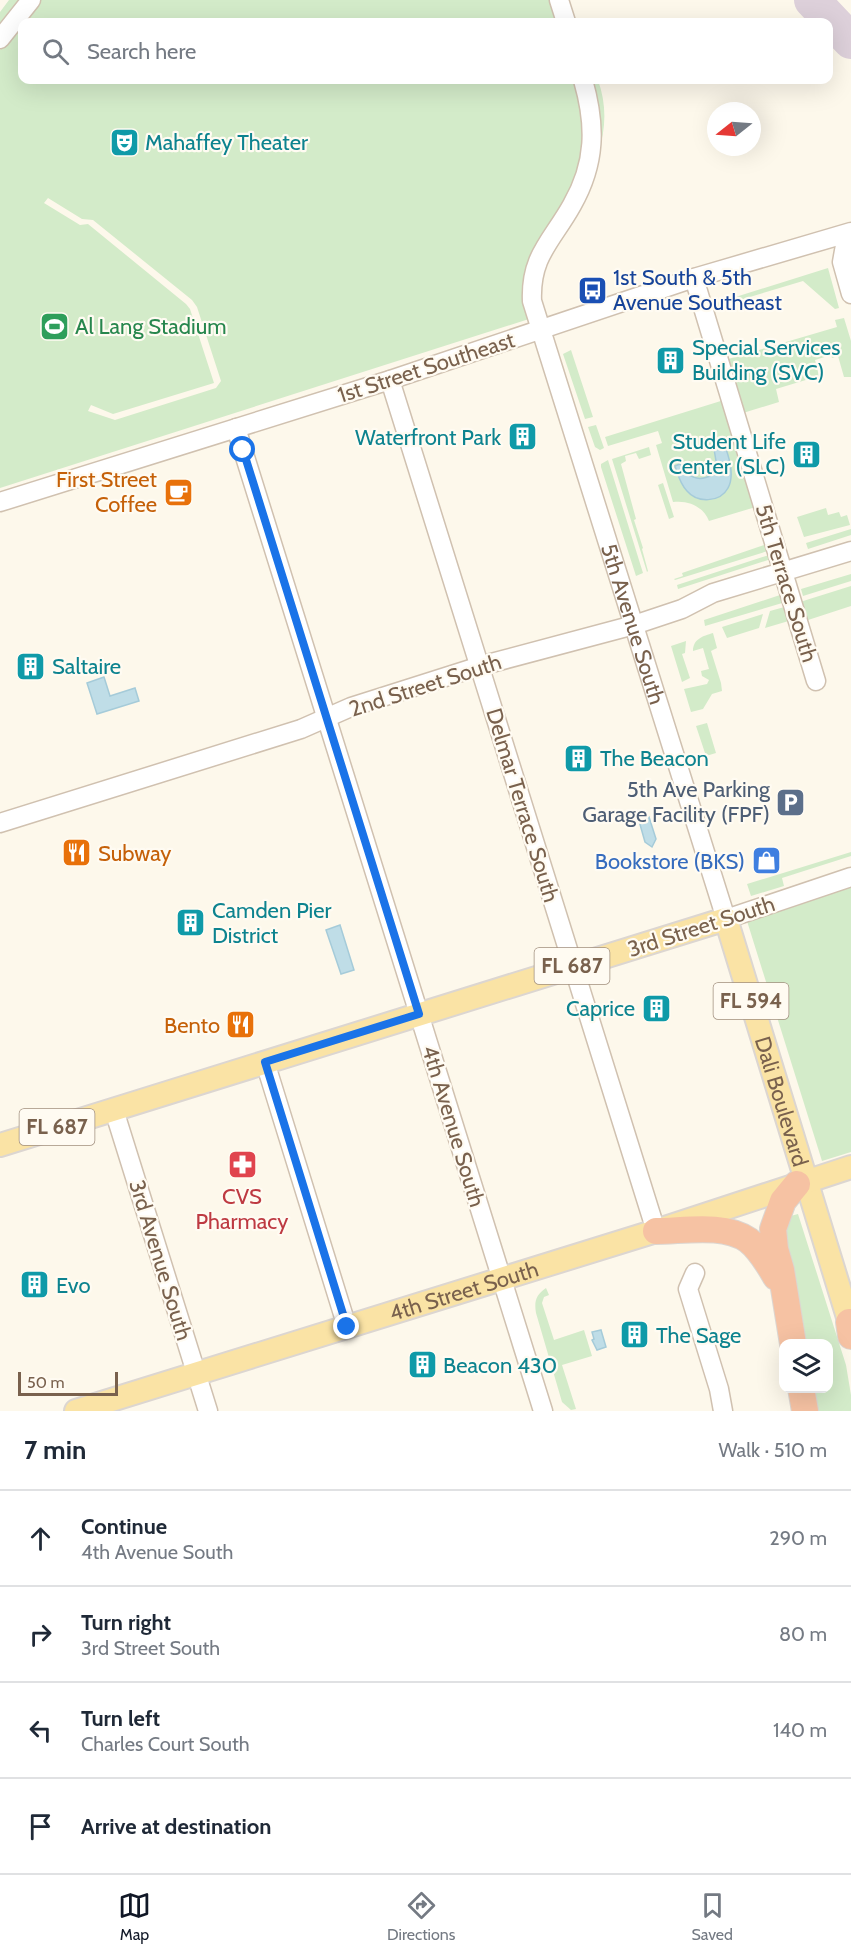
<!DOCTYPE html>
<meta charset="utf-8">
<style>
:root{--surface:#fff;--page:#f2f2f3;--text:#1f2937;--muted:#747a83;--line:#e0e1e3;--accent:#111827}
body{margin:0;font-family:Cabin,sans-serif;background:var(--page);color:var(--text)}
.controls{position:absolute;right:18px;bottom:18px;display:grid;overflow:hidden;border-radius:12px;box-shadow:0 6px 24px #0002}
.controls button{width:54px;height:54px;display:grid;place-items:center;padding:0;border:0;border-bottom:2px solid var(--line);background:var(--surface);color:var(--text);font:30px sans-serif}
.compass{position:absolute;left:707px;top:102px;width:54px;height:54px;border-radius:50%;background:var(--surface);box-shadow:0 6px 24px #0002;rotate:253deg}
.scale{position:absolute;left:18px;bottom:15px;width:100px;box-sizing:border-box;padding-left:6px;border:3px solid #79614d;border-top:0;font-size:16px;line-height:21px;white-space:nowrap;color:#79614d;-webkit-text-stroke:4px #fffbf2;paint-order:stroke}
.stop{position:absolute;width:18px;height:18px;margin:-14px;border:4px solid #1a73e8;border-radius:50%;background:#fff}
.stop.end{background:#1a73e8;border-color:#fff;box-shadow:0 2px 6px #0008}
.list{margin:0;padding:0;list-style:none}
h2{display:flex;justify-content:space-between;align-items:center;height:78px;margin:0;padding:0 24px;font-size:26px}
h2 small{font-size:20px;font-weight:400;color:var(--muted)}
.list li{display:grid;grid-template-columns:39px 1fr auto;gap:18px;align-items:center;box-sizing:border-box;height:96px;padding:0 24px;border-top:2px solid var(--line)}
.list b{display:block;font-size:22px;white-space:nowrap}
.list p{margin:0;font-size:20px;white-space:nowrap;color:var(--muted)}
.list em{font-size:20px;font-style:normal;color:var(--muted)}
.icon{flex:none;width:33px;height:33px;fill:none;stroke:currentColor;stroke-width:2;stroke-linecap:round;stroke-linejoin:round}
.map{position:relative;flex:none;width:851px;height:1411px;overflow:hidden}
.search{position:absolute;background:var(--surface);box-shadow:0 6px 24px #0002;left:18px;right:18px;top:18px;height:66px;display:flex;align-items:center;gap:15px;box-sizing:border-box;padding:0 21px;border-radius:12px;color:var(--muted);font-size:22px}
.sheet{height:462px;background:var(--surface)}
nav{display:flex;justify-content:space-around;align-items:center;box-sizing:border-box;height:84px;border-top:2px solid var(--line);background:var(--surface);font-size:16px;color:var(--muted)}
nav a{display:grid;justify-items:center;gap:3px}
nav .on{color:var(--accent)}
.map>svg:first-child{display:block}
.green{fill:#d3ebc9;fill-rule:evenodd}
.water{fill:#bfdde7;stroke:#a5cbd9;stroke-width:1.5}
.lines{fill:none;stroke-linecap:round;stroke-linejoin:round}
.taxiway{stroke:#ddd0da;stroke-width:36}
.minor-casing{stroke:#d0c1b0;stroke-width:21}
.major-casing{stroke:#dcd6d1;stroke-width:26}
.highway-casing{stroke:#dcd6d1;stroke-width:28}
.minor{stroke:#fff;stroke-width:18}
.major{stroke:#fae3a5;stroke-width:22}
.highway{stroke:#f6c2a3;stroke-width:26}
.route{stroke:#1a73e8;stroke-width:8}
.labels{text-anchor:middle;stroke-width:4.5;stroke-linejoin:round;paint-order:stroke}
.shield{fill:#fffbf2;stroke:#a18f7e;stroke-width:1.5}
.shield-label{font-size:21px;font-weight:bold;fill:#79614d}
.culture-label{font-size:22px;fill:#0d838f;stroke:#fffbf2;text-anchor:start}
.transit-label{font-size:22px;fill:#164399;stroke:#fffbf2;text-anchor:start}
.leisure-label{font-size:22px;fill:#27864d;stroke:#fffbf2;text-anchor:start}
.street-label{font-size:22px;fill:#79614d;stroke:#fffbf2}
.food-label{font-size:22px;fill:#c56008;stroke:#fffbf2;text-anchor:end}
.service-label{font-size:22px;fill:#4e5e75;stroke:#fffbf2;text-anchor:end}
.shop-label{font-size:22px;fill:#366cbe;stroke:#fffbf2;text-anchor:end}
.health-label{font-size:22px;fill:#be3a42;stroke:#fffbf2}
</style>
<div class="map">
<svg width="851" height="1411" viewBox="0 0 851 1411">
<rect width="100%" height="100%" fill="#fdf8eb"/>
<!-- green -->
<path class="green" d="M 9,0 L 22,0 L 0,27 L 0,12 Z
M 41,0 L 550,0 L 557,22 L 22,22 L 22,80 L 575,80 C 583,109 588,140 579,171 C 567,213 528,243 524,287 C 524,297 527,309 529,319 L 0,488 L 0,50 ZM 48,198 L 82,219 L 93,220 L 192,300 L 197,307 L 221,381 L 216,388 L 115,420 L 88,411 L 91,405 L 113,414 L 214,383 L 190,309 L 186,304 L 88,224 L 80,225 L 44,203 Z
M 591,80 L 598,80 C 607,106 606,128 598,154 L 598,104 Z
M 828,268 L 839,308 L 835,309 L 803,281 L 710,309 L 707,306 Z
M 844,318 L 851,341 L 851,377 L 844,377 L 838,356 L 832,358 L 831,355 L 815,360 L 819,376 L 776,389 L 779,402 L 743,413 L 725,360 L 837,327 L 835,320 Z
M 571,350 L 593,417 L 585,419 L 563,354 Z
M 724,400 L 759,506 L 709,521 C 703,506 688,500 673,502 L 656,445 L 662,443 L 658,431 L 608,446 L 605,437 Z
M 596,425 L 604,448 L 600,450 L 595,447 L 588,427 Z
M 649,447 L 651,455 L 639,459 L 636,453 L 625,456 L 626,461 L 621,464 L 636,519 L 634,520 L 643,548 L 642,549 L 648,571 L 647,572 L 612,459 Z
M 608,460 L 643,573 L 636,576 L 601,467 L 601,464 Z
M 663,483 L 674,517 L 669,519 L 658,485 Z
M 826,508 L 828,515 L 839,512 L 841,517 L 847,515 L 850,525 L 804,537 L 797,517 Z
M 851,529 L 851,535 L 808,549 L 806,543 Z
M 768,538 L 771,550 L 675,580 L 674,579 L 683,576 L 682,573 L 764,545 L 763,539 Z
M 772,554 L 771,559 L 678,589 L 677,585 Z
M 851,574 L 851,581 L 803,596 L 801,589 Z
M 851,586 L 851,606 L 805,621 L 800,602 Z
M 786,593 L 789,601 L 705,626 L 704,620 Z
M 788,606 L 792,620 L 765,628 L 770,611 Z
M 763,614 L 759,628 L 727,638 L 722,627 Z
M 713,633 L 717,648 L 711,651 L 721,683 L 722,691 L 712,694 L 703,709 L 691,712 L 684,689 L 707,684 L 709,680 L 702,676 L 701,671 L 709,669 L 703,648 L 693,651 C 693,639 703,636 713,633 Z
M 686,641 L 685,653 L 682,654 L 690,678 L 682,682 L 671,646 Z
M 707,723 L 716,753 L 706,756 L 696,726 Z
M 851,852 L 851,856 L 782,878 L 784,886 L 751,896 L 747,884 Z
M 851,887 L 851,1152 L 822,1161 L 747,921 Z
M 798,1214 L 846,1365 L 851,1395 L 851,1411 L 814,1411 L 811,1389 L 828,1388 L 828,1344 L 804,1343 L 784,1241 L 787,1217 Z
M 546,1288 L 549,1295 L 544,1297 L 542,1303 L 554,1340 L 584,1330 L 592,1356 L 562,1365 L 576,1409 L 571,1410 L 562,1402 L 536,1313 C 534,1301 536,1295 546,1288 Z"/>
<!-- water -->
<path class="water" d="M 716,442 L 723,442 C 729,455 735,476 728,488 C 720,503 697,503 687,491 C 680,484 678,475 675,466 L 680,464 C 688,476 697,483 712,475 L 716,461 L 713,443 Z
M 104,677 L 110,696 L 135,688 L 139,701 L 97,714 L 87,683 Z
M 649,817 L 656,839 L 652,847 L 645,842 L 639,821 Z
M 340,925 L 354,970 L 341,974 L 326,930 Z
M 601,1330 L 606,1347 L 597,1350 L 592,1340 L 594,1339 L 592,1332 Z"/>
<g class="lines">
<!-- taxiway -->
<path class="taxiway" d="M 812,0 L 851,41"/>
<defs>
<g id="minor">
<path d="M 559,0 L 566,22"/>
<path d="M 0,39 L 31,0"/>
<path id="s1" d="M 583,80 C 596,125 596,163 572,205 C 552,241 530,256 532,301 L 726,919 L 851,877"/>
<path d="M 847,234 L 842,262 L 851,294"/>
<path d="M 694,278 L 816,681"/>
<path d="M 390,380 L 656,1231"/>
<path d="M 236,428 L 543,1411"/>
<path d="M 0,502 L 390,380 L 694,278 L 851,232"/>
<path d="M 0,823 L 301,729 L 351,707 L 480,666 L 634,625 L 682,609 L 713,593 L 851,551"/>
<path d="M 265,1062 L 347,1327"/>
<path d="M 114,1110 L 208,1411"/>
<path d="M 695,1273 L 688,1289 L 719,1389 L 723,1411"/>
</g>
<g id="major">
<path id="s2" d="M 0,1145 L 726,919 L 851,1327"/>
<path id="s3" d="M 76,1411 L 656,1231 L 851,1167"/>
</g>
<path id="highway" d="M 656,1231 C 684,1231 723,1223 748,1240 C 760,1249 769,1265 776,1277
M 849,1322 L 851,1336
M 793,1344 L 781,1270 L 775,1249 L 773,1229 L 783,1201 L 797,1184
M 801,1388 L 805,1411"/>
</defs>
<!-- minor casing -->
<use href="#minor" class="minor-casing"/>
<!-- major casing -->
<use href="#major" class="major-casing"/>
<!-- highway casing -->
<use href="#highway" class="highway-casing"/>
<!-- minor -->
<use href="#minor" class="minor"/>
<!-- major -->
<use href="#major" class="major"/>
<!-- highway -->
<use href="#highway" class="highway"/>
</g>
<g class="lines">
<!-- route -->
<path class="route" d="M 243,450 L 419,1014 L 265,1062 L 347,1327"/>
</g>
<!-- icons -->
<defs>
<symbol id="theatre-square" viewBox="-11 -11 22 22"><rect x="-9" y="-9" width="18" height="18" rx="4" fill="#0f9aa8" stroke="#fffbf2"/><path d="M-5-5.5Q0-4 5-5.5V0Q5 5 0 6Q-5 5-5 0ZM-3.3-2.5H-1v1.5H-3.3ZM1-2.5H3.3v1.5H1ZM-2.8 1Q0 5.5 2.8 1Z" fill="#fff"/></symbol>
<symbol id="bus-square" viewBox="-11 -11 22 22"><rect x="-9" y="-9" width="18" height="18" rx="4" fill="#1a4fb4" stroke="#fffbf2"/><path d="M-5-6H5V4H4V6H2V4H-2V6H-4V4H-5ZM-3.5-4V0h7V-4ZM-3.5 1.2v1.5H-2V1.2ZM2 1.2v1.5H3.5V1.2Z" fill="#fff"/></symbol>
<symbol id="stadium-square" viewBox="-11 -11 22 22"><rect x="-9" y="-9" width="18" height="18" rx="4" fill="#2e9e5b" stroke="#fffbf2"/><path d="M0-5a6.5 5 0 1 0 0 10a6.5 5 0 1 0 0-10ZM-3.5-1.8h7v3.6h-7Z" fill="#fff"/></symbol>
<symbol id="building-square" viewBox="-11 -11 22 22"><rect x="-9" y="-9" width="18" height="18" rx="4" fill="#0f9aa8" stroke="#fffbf2"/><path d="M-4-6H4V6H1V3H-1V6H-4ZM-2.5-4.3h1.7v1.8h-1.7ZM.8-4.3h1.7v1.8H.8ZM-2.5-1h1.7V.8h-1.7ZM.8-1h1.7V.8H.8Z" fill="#fff"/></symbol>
<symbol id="cafe-square" viewBox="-11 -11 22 22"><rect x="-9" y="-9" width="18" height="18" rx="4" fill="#e8710a" stroke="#fffbf2"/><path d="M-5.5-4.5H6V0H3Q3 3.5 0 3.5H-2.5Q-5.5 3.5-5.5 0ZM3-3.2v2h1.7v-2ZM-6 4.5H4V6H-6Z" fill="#fff"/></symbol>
<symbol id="parking-square" viewBox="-11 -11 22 22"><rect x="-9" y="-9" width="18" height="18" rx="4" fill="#5c6f8a" stroke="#fffbf2"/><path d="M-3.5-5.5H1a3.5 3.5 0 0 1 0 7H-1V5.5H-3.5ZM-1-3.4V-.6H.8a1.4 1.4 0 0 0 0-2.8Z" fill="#fff"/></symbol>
<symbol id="restaurant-square" viewBox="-11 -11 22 22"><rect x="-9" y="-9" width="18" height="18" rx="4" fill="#e8710a" stroke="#fffbf2"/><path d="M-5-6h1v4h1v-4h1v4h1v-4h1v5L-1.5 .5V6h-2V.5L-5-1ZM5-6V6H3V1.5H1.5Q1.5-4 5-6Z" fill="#fff"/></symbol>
<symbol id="shop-square" viewBox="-11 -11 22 22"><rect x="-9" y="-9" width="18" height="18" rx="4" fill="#3f7fe0" stroke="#fffbf2"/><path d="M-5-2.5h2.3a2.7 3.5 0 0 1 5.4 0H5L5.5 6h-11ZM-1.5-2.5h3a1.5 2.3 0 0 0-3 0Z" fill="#fff"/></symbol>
<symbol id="pharmacy-square" viewBox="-11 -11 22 22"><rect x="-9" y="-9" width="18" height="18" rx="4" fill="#e0444e" stroke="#fffbf2"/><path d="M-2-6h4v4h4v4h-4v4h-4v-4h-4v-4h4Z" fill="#fff"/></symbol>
</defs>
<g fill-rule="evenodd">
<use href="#theatre-square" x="108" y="126" width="33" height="33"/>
<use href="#bus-square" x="576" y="274" width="33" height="33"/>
<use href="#stadium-square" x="38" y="310" width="33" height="33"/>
<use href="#building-square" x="654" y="344" width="33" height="33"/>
<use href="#building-square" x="506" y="420" width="33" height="33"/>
<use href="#building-square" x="790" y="438" width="33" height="33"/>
<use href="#cafe-square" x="162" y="476" width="33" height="33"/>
<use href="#building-square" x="14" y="650" width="33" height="33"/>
<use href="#building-square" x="562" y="742" width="33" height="33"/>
<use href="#parking-square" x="774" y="786" width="33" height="33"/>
<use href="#restaurant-square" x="60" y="836" width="33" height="33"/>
<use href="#shop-square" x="750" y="844" width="33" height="33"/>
<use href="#building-square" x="174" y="906" width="33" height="33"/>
<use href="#building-square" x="640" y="992" width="33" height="33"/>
<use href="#restaurant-square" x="224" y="1008" width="33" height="33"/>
<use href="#pharmacy-square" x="226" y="1148" width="33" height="33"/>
<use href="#building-square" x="18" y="1268" width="33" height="33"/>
<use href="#building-square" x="618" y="1318" width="33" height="33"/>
<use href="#building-square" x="406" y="1348" width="33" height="33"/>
</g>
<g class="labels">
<!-- shield labels -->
<g class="shield">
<rect x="534.5" y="948" width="75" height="36" rx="4.5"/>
<rect x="713.5" y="983" width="75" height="36" rx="4.5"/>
<rect x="19.5" y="1109" width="75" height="36" rx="4.5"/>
</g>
<g class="shield-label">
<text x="572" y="973">FL 687</text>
<text x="751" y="1008">FL 594</text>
<text x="57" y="1134">FL 687</text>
</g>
<!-- culture labels -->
<g class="culture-label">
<text x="145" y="150">Mahaffey Theater</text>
<text x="692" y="355">Special Services<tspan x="692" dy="25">Building (SVC)</tspan></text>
<text x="501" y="445" text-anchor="end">Waterfront Park</text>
<text x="786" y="449" text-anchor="end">Student Life<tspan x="786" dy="25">Center (SLC)</tspan></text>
<text x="52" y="674">Saltaire</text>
<text x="600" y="766">The Beacon</text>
<text x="212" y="918">Camden Pier<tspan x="212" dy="25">District</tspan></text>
<text x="635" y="1016" text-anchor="end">Caprice</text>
<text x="56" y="1293">Evo</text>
<text x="656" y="1343">The Sage</text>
<text x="443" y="1373">Beacon 430</text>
</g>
<!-- transit labels -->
<g class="transit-label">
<text x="613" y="285">1st South &amp; 5th<tspan x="613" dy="25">Avenue Southeast</tspan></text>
</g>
<!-- leisure labels -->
<g class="leisure-label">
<text x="75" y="334">Al Lang Stadium</text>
</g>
<!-- street labels -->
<g class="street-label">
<text transform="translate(426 367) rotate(-18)" y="8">1st Street Southeast</text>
<text transform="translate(787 583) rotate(73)" y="8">5th Terrace South</text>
<text dy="8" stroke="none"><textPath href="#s1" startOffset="574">5th Avenue South</textPath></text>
<text transform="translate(425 685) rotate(-18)" y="8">2nd Street South</text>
<text transform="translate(523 805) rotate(73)" y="8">Delmar Terrace South</text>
<text transform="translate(701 926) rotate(-18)" y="8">3rd Street South</text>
<text dy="8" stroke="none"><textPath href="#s2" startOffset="951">Dali Boulevard</textPath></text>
<text transform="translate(454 1126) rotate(73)" y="8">4th Avenue South</text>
<text transform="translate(161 1260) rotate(73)" y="8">3rd Avenue South</text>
<text dy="8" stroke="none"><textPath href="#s3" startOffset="406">4th Street South</textPath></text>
</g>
<!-- food labels -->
<g class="food-label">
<text x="157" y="487">First Street<tspan x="157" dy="25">Coffee</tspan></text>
<text x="98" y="861" text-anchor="start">Subway</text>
<text x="220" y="1033">Bento</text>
</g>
<!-- service labels -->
<g class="service-label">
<text x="770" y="797">5th Ave Parking<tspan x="770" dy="25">Garage Facility (FPF)</tspan></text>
</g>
<!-- shop labels -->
<g class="shop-label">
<text x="745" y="869">Bookstore (BKS)</text>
</g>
<!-- health labels -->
<g class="health-label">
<text x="242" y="1204">CVS<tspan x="242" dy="25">Pharmacy</tspan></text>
</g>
</g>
</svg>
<div class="controls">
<button><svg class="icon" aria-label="layers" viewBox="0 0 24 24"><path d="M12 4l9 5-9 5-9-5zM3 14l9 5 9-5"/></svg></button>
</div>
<svg class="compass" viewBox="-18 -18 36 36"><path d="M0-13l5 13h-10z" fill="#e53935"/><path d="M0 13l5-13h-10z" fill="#747a83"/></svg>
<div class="scale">50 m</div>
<div class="stop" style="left:243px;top:450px"></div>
<div class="stop end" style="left:347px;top:1327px"></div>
<div class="search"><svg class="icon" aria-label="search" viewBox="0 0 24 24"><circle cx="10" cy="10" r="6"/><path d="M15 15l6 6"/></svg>Search here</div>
</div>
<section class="sheet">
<h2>7 min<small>Walk · 510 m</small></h2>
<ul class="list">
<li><svg class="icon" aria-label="ahead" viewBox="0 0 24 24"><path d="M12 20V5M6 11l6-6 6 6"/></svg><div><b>Continue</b><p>4th Avenue South</p></div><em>290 m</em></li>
<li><svg class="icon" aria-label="right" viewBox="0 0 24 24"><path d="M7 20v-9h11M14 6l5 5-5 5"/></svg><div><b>Turn right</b><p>3rd Street South</p></div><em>80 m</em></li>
<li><svg class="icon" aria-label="left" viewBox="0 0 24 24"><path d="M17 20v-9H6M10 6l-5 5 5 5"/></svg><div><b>Turn left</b><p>Charles Court South</p></div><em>140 m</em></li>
<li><svg class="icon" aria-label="arrive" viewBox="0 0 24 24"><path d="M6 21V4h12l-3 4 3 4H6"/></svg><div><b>Arrive at destination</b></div></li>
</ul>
</section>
<nav>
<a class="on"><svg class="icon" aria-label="map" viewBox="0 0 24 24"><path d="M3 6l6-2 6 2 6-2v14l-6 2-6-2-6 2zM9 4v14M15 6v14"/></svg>Map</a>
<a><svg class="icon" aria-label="directions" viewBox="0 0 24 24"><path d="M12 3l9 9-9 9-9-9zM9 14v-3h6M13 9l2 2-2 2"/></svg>Directions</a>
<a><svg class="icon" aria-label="saved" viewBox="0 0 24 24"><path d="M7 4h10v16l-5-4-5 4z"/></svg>Saved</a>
</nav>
